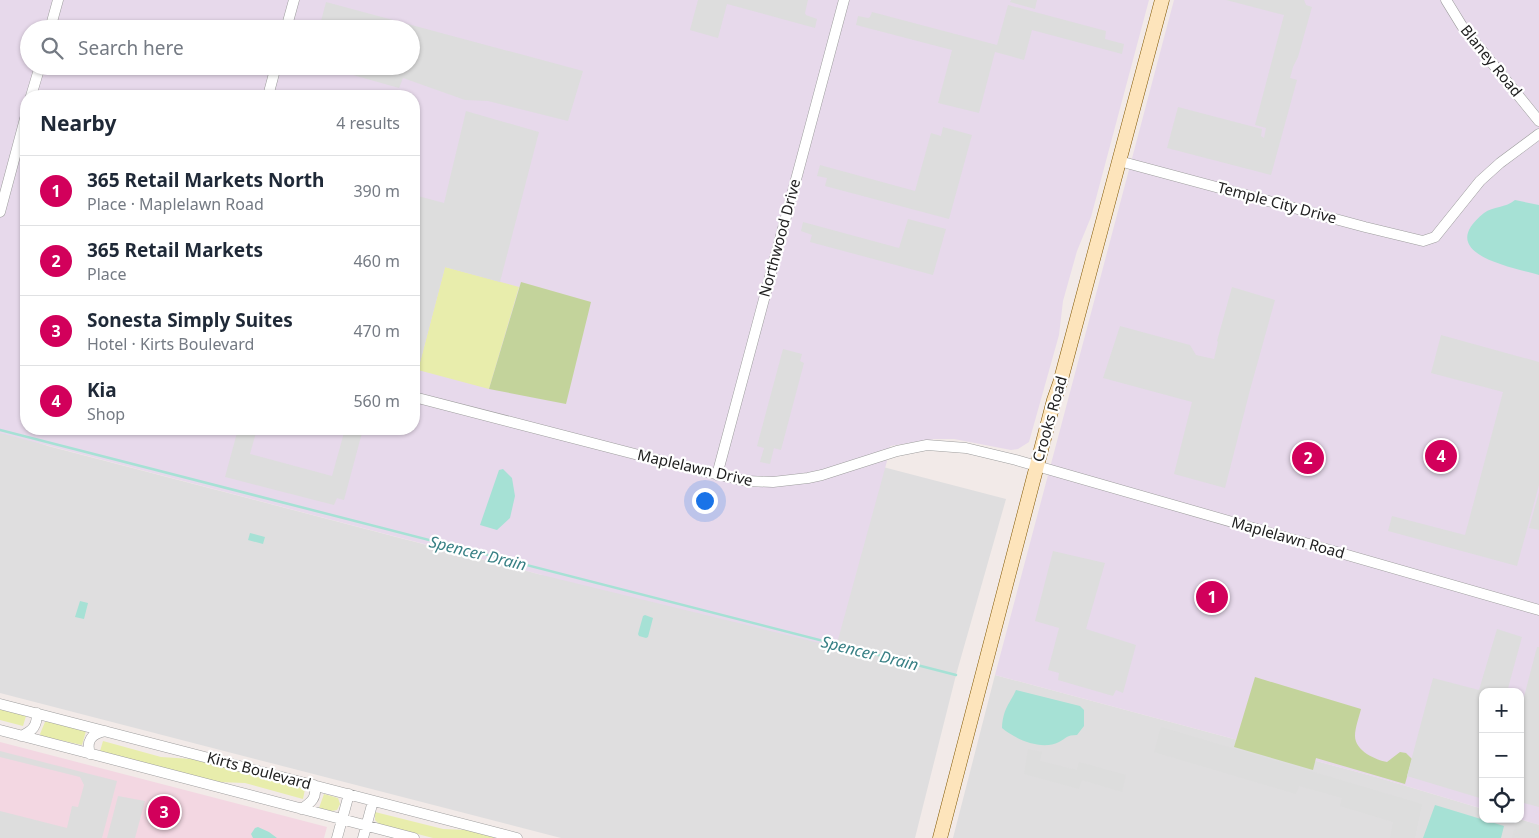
<!DOCTYPE html>
<meta charset="utf-8">
<style>
:root{--surface:#fff;--page:#f2f2f3;--text:#1f2937;--muted:#747a83;--line:#e0e1e3;--accent:#d2005b}
body{margin:0;font-family:"Noto Sans",sans-serif;background:var(--page);color:var(--text)}
.controls{position:absolute;right:15px;bottom:15px;display:grid;overflow:hidden;border-radius:10px;box-shadow:0 1px 4px #0004}
.controls button{width:45px;height:45px;display:grid;place-items:center;padding:0;border:0;border-bottom:1px solid var(--line);background:var(--surface);color:var(--text);font:25px sans-serif}
.you{position:absolute;left:704px;top:500px;width:18px;height:18px;margin:-12px;border:4px solid #fff;border-radius:50%;background:#1a73e8;box-shadow:0 0 0 8px #1a73e833}
.badge{display:grid;place-items:center;width:32px;height:32px;border-radius:50%;background:var(--accent);color:#fff;font-size:16px;font-weight:700}
.pin{position:absolute;translate:-50% -50%;border:2px solid #fff;box-shadow:0 1px 5px #0006}
.list{margin:0;padding:0;list-style:none}
h2{display:flex;justify-content:space-between;align-items:center;height:65px;margin:0;padding:0 20px;font-size:21px}
h2 small{font-size:16px;font-weight:400;color:var(--muted)}
.list li{display:grid;grid-template-columns:32px 1fr auto;gap:15px;align-items:center;box-sizing:border-box;height:70px;padding:0 20px;border-top:1px solid var(--line)}
.list b{display:block;font-size:19px;white-space:nowrap}
.list p{margin:0;font-size:16px;white-space:nowrap;color:var(--muted)}
.list em{font-size:16px;font-style:normal;color:var(--muted)}
.icon{flex:none;width:28px;height:28px;fill:none;stroke:currentColor;stroke-width:2;stroke-linecap:round;stroke-linejoin:round}
.map{position:relative;flex:none;width:1539px;height:838px;overflow:hidden}
.search{position:absolute;background:var(--surface);box-shadow:0 1px 4px #0004;left:20px;top:20px;width:400px;height:55px;display:flex;align-items:center;gap:12px;box-sizing:border-box;padding:0 18px;border-radius:28px;color:var(--muted);font-size:19px}
.panel{position:absolute;background:var(--surface);box-shadow:0 1px 4px #0004;left:20px;top:90px;width:400px;height:345px;border-radius:20px}
.map>svg:first-child{display:block}
.residential{fill:#dfdedf}
.commercial{fill:#f3d7e2}
.industrial{fill:#e7d9eb;fill-rule:evenodd}
.grass{fill:#e8edac}
.forest{fill:#c3d39b}
.parking{fill:#ddd}
.water{fill:#a6e1d5}
.lines{fill:none;stroke-linecap:round;stroke-linejoin:round}
.stream{stroke:#a6e1d5;stroke-width:2.5}
.minor-casing{stroke:#9e9e9e;stroke-width:11}
.secondary-casing{stroke:#805700;stroke-width:15}
.minor{stroke:#fff;stroke-width:10}
.secondary{stroke:#fde4bb;stroke-width:14}
.labels{text-anchor:middle;stroke-width:4.5;stroke-linejoin:round;paint-order:stroke}
.street-label{font-size:15px;fill:#212121;stroke:#fff}
.water-label{font-size:16px;font-style:italic;fill:#388085;stroke:#fff}
</style>
<div class="map">
<svg width="1539" height="838" viewBox="0 0 1539 838">
<rect width="100%" height="100%" fill="#f2eae8"/>
<!-- residential -->
<path class="residential" d="M 0,430 L 48,446 L 542,575 L 883,467 L 1006,499 L 956,675 L 915,838 L 561,838 L 0,693 Z
M 995,675 L 1376,777 L 1483,809 L 1483,819 L 1519,819 L 1539,825 L 1539,838 L 953,838 Z"/>
<!-- commercial -->
<path class="commercial" d="M 0,742 L 327,827 L 324,838 L 0,838 Z"/>
<!-- industrial -->
<path class="industrial" d="M 0,0 L 1149,0 L 1091,217 L 1077,251 L 1063,301 L 1059,335 L 1029,442 L 1018,449 L 1011,450 L 954,439 L 935,439 L 890,446 L 887,461 L 836,647 L 542,575 L 0,433 ZM 29,29 L 411,29 L 411,66 L 29,66 ZM 26,96 L 414,96 L 414,429 L 26,429 Z
M 1174,0 L 1539,0 L 1539,825 L 1519,819 L 1520,692 L 1483,692 L 1483,809 L 1376,777 L 995,675 Z"/>
<!-- grass -->
<path class="grass" d="M 445,267 L 519,287 L 489,389 L 418,370 Z
M 0,709 L 26,716 L 23,726 L 0,720 Z
M 47,721 L 86,731 L 82,745 L 41,736 L 40,734 L 45,722 Z
M 103,741 L 161,757 L 192,759 L 305,789 L 303,799 L 245,783 L 219,782 L 206,779 L 100,751 Z
M 324,794 L 338,798 L 340,804 L 337,810 L 331,811 L 319,808 Z
M 375,812 L 443,829 L 467,830 L 496,838 L 433,838 L 379,824 L 375,820 Z"/>
<!-- forest -->
<path class="forest" d="M 521,282 L 591,302 L 566,404 L 489,389 Z
M 1255,677 L 1361,709 C 1359,717 1355,728 1355,736 C 1355,751 1376,760 1387,762 L 1400,752 L 1406,753 L 1412,759 L 1405,784 L 1316,758 L 1313,770 L 1234,747 Z"/>
<!-- parking -->
<path class="parking" d="M 698,0 L 808,0 L 805,13 L 806,15 L 817,19 L 815,28 L 727,4 L 718,38 L 690,30 Z
M 1011,0 L 1037,0 L 1035,9 L 1010,2 Z
M 1226,0 L 1304,0 L 1306,5 L 1312,7 L 1298,57 L 1293,67 L 1290,78 L 1297,80 L 1271,175 L 1167,148 L 1178,107 L 1262,129 L 1261,136 L 1264,138 L 1266,128 L 1255,125 L 1284,15 Z
M 326,2 L 583,71 L 568,121 L 488,101 L 465,100 L 403,78 L 399,88 L 321,66 L 411,66 L 411,29 L 319,29 Z
M 1008,5 L 1106,31 L 1105,39 L 1124,44 L 1122,54 L 1032,30 L 1024,60 L 995,52 L 979,113 L 938,103 L 952,50 L 856,25 L 858,16 L 868,18 L 870,17 L 872,12 L 997,45 Z
M 466,111 L 539,132 L 500,282 L 445,267 L 418,370 L 414,368 L 414,195 L 444,203 Z
M 943,127 L 972,135 L 949,219 L 825,186 L 827,178 L 817,176 L 820,165 L 915,191 L 931,133 L 941,136 Z
M 908,219 L 946,229 L 933,275 L 810,242 L 812,235 L 801,231 L 803,222 L 899,248 Z
M 1232,287 L 1275,300 L 1250,390 L 1225,488 L 1174,474 L 1192,402 L 1103,378 L 1120,326 L 1190,345 L 1196,355 L 1214,359 L 1218,342 L 1217,341 Z
M 1441,335 L 1539,362 L 1539,485 L 1517,566 L 1388,531 L 1392,516 L 1465,535 L 1503,392 L 1431,373 Z
M 783,349 L 802,354 L 800,361 L 804,363 L 781,450 L 774,448 L 770,464 L 760,462 L 764,448 L 757,446 Z
M 238,429 L 257,429 L 250,454 L 332,476 L 345,429 L 363,429 L 344,500 L 337,498 L 334,505 L 225,477 Z
M 1539,492 L 1539,530 L 1529,528 Z
M 1053,551 L 1105,563 L 1086,629 L 1136,645 L 1123,693 L 1116,690 L 1113,696 L 1058,680 L 1059,673 L 1048,670 L 1059,628 L 1035,621 Z
M 1497,629 L 1522,637 L 1507,692 L 1483,692 L 1483,799 L 1407,776 L 1433,678 L 1479,690 Z
M 1537,647 L 1539,647 L 1539,807 L 1520,802 L 1520,712 Z
M 1161,727 L 1422,804 L 1415,838 L 1390,838 L 1393,822 L 1340,806 L 1342,798 L 1299,786 L 1296,794 L 1154,752 Z
M 1028,749 L 1042,752 L 1040,761 L 1077,770 L 1079,762 L 1126,775 L 1122,792 L 1082,780 L 1079,789 L 1024,774 Z
M 0,751 L 117,781 L 102,838 L 0,838 L 0,811 L 67,828 L 72,806 L 78,807 L 84,785 L 80,777 L 0,757 Z
M 118,796 L 145,801 L 135,838 L 107,838 Z
M 1517,819 L 1539,825 L 1539,838 L 1512,838 Z"/>
<!-- water -->
<path class="water" d="M 1515,200 L 1539,205 L 1539,275 C 1512,267 1433,254 1484,213 C 1493,206 1506,208 1515,200 Z
M 503,469 L 512,478 L 515,496 L 510,518 L 497,530 L 480,525 L 499,470 Z
M 250,533 L 265,537 L 263,544 L 248,540 Z
M 80,601 L 88,603 L 84,619 L 75,617 Z
M 645,615 L 653,618 L 648,637 L 646,638 L 639,636 L 638,634 L 643,616 Z
M 1016,690 L 1080,706 L 1084,710 L 1084,726 L 1077,735 C 1066,735 1067,738 1059,742 C 1041,751 1015,739 1002,728 C 1003,709 1009,705 1016,690 Z
M 1435,805 L 1504,826 L 1501,838 L 1423,838 Z
M 258,827 L 269,832 L 277,838 L 253,838 L 251,834 L 255,828 Z"/>
<g class="lines">
<!-- stream -->
<path class="stream" d="M 0,430 L 956,675"/>
<defs>
<path id="minor" d="M 1446,0 L 1462,26 L 1539,121
M 50,29 L 58,0
M 286,29 L 294,0
M 31,96 L 40,66
M 268,96 L 276,66
M 1119,161 L 1365,227 L 1423,241 L 1435,237 L 1480,181 L 1500,163 L 1539,134
M 0,212 L 26,115
M 414,397 L 685,467 L 746,481 L 773,482 L 808,478 L 822,475 L 897,451 L 927,445 L 966,448 L 1016,460 L 1539,610
M 717,475 L 844,0
M 0,704 L 517,838
M 0,730 L 414,838
M 21,736 C 33,731 37,726 37,713
M 90,754 C 86,741 91,734 105,731
M 301,809 C 311,803 318,797 314,785
M 337,838 L 349,794
M 363,838 L 373,801"/>
<path id="secondary" d="M 940,838 L 1054,400 L 1060,383 L 1162,0"/>
</defs>
<!-- minor casing -->
<use href="#minor" class="minor-casing"/>
<!-- secondary casing -->
<use href="#secondary" class="secondary-casing"/>
<!-- minor -->
<use href="#minor" class="minor"/>
<!-- secondary -->
<use href="#secondary" class="secondary"/>
</g>
<g class="labels">
<!-- street labels -->
<g class="street-label">
<text transform="translate(1491 61) rotate(51)" y="5">Blaney Road</text>
<text transform="translate(1277 203) rotate(15)" y="5">Temple City Drive</text>
<text transform="translate(780 238) rotate(-75)" y="5">Northwood Drive</text>
<text transform="translate(1050 419) rotate(-74)" y="5">Crooks Road</text>
<text transform="translate(695 468) rotate(13)" y="5">Maplelawn Drive</text>
<text transform="translate(1288 538) rotate(16)" y="5">Maplelawn Road</text>
<text transform="translate(259 771) rotate(15)" y="5">Kirts Boulevard</text>
</g>
<!-- water labels -->
<g class="water-label">
<text transform="translate(478 553) rotate(14)" y="6">Spencer Drain</text>
<text transform="translate(870 653) rotate(14)" y="6">Spencer Drain</text>
</g>
</g>
</svg>
<div class="controls">
<button>+</button>
<button>−</button>
<button><svg class="icon" aria-label="locate" viewBox="0 0 24 24"><circle cx="12" cy="12" r="6"/><path d="M12 2v4M12 18v4M2 12h4M18 12h4"/></svg></button>
</div>
<div class="you"></div>
<div class="pin badge" style="left:1212px;top:597px">1</div>
<div class="pin badge" style="left:1308px;top:458px">2</div>
<div class="pin badge" style="left:164px;top:812px">3</div>
<div class="pin badge" style="left:1441px;top:456px">4</div>
<div class="search"><svg class="icon" aria-label="search" viewBox="0 0 24 24"><circle cx="10" cy="10" r="6"/><path d="M15 15l6 6"/></svg>Search here</div>
<section class="panel">
<h2>Nearby<small>4 results</small></h2>
<ul class="list">
<li><span class="badge">1</span><div><b>365 Retail Markets North</b><p>Place · Maplelawn Road</p></div><em>390 m</em></li>
<li><span class="badge">2</span><div><b>365 Retail Markets</b><p>Place</p></div><em>460 m</em></li>
<li><span class="badge">3</span><div><b>Sonesta Simply Suites</b><p>Hotel · Kirts Boulevard</p></div><em>470 m</em></li>
<li><span class="badge">4</span><div><b>Kia</b><p>Shop</p></div><em>560 m</em></li>
</ul>
</section>
</div>
